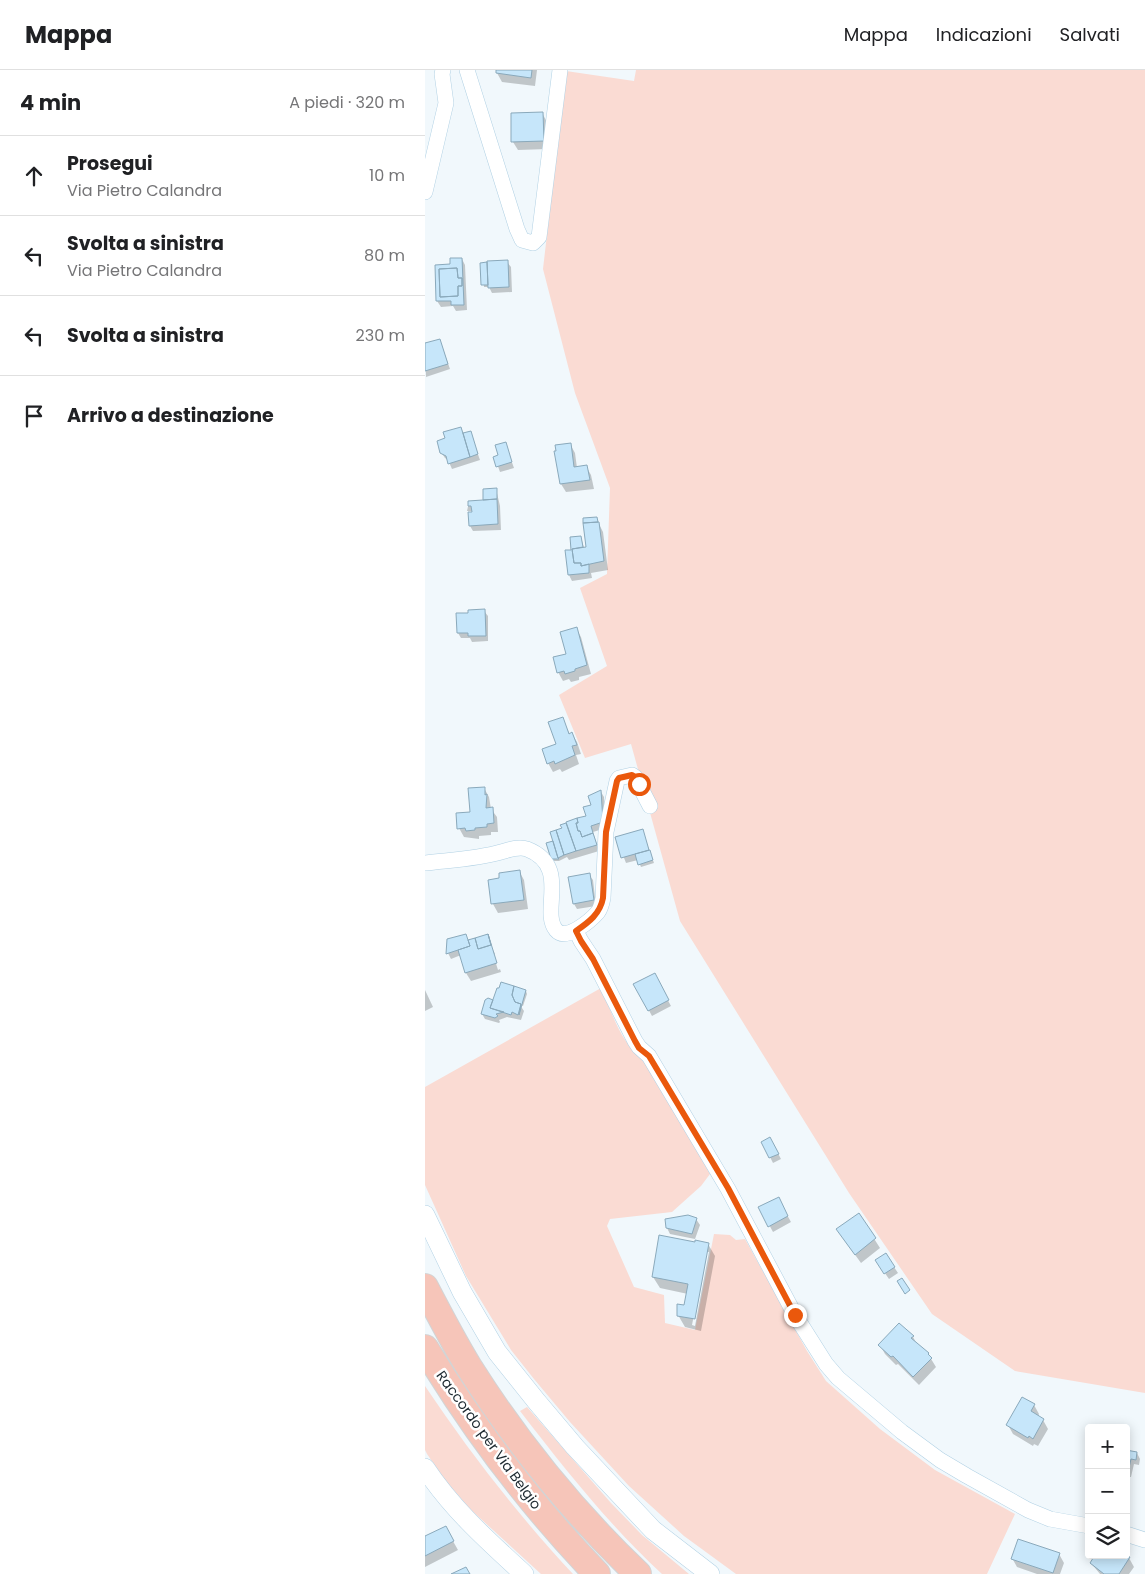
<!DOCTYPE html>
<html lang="it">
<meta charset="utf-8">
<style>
:root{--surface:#fff;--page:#f6f6f6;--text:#202124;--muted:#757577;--line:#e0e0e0}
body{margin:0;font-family:Poppins,sans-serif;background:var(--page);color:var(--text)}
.controls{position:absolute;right:15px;bottom:15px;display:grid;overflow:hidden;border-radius:5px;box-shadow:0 2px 12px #0003}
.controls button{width:45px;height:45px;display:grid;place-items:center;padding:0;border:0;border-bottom:1px solid var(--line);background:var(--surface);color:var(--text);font:25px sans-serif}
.stop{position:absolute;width:15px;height:15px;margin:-11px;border:4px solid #ea580c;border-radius:50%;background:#fff}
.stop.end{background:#ea580c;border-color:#fff;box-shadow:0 1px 5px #0008}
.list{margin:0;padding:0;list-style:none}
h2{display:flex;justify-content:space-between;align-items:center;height:65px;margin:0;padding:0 20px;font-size:21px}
h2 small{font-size:16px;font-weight:400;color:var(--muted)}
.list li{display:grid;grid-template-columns:32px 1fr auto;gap:15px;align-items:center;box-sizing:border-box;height:80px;padding:0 20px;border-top:1px solid var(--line)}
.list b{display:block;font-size:19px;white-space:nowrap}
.list p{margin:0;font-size:16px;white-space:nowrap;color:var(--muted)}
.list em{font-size:16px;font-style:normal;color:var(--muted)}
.icon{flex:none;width:28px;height:28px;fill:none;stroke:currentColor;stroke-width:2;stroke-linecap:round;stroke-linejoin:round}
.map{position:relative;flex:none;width:720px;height:1504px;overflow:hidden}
header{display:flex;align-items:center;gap:30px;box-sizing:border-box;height:70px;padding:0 25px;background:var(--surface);border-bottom:1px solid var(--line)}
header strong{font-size:24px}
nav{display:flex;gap:28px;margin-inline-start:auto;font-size:18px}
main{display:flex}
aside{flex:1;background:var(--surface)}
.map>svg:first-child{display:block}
.green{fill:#fadbd3}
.shadow{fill:#0003;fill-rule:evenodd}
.building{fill:#c6e6fa;stroke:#8aa9bb;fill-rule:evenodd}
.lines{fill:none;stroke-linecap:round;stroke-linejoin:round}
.minor-casing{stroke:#b1d1e4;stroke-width:16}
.tertiary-casing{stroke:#b1d1e4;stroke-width:20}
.motorway-casing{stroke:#d2d4d5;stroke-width:28}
.minor{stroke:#fff;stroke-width:15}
.tertiary{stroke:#fff;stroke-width:19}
.motorway{stroke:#f6c5b9;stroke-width:26}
.route{stroke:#ea580c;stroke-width:6}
.labels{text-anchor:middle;stroke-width:5;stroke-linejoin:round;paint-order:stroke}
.street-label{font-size:14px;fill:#1c282f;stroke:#fff}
</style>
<header>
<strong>Mappa</strong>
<nav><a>Mappa</a><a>Indicazioni</a><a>Salvati</a></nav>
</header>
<main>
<aside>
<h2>4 min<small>A piedi · 320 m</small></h2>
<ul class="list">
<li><svg class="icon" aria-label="ahead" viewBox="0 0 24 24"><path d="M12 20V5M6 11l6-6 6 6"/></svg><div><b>Prosegui</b><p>Via Pietro Calandra</p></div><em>10 m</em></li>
<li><svg class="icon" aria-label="left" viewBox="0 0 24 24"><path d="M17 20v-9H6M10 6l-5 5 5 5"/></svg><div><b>Svolta a sinistra</b><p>Via Pietro Calandra</p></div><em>80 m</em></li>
<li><svg class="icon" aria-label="left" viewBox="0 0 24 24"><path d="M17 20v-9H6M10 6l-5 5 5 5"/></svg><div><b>Svolta a sinistra</b></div><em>230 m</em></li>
<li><svg class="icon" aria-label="arrive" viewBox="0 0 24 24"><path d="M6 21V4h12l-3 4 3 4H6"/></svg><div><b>Arrivo a destinazione</b></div></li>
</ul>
</aside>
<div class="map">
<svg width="720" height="1504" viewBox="0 0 720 1504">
<rect width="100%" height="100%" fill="#f1f8fc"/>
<!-- green -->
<path class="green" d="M 211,0 L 720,0 L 720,1323 L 590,1301 L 507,1244 L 424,1123 L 255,851 L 206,674 L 160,688 L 134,625 L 182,596 L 155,518 L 182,504 L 185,418 L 150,323 L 118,199 L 141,1 L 209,11 Z
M 176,918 C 189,947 195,973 222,993 L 285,1104 L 276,1116 L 247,1142 L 185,1149 L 182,1156 L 209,1217 L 239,1225 L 240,1253 L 270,1260 L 289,1164 L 305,1165 L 311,1170 L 320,1169 L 382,1281 L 401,1311 L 455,1359 L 510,1400 L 590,1444 L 562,1504 L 311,1504 L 259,1466 L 204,1416 L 145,1352 L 109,1309 L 86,1280 L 41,1206 L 0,1115 L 0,1017 Z
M 0,1316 C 45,1383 93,1445 148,1504 L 116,1504 L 45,1439 L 20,1410 L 2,1384 L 0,1380 Z
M 102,1337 L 186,1433 L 217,1465 L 264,1504 L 237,1504 C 184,1455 139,1398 95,1341 Z"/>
<!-- shadow -->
<path class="shadow" d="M 73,0 L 112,0 L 110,16 L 77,12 L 72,3 Z
M 117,43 L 122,52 L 123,79 L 93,80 L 88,72 Z
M 37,189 L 40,195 L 42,240 L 31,241 L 28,236 L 16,237 L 12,231 L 11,196 L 26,195 Z
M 82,192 L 86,197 L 87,222 L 67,223 L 64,217 L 59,217 L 57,194 Z
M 15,270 L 25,299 L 1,307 L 0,275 Z
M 36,358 L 39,364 L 45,362 L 55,390 L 27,399 L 23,390 L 20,388 L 16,382 L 22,369 Z
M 80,373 L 89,398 L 75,402 L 70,388 L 74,386 Z
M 145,374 L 150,383 L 152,398 L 161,396 L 166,405 L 169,419 L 141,422 L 136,414 Z
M 71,419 L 75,436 L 76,460 L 48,461 L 45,456 L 49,441 L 42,441 L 44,432 L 60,431 Z
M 171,448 L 178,462 L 183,500 L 166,503 L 167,508 L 147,511 L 144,505 L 141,481 L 148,481 L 147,478 L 156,467 L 159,478 L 162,478 L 168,451 Z
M 59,541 L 63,546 L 63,571 L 47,572 L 45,568 L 36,568 L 33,563 L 45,544 Z
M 151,558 L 156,567 L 166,604 L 154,607 L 154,610 L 146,612 L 144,609 L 138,611 L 133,602 L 142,585 Z
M 137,649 L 145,664 L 147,664 L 152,672 L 156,684 L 151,685 L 154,694 L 137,702 L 135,699 L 128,702 L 123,693 L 132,675 Z
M 59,718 L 64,727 L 66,739 L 72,747 L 73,762 L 66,762 L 66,765 L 54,766 L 54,769 L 39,767 L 34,758 L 47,743 Z
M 176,722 L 179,727 L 181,758 L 168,762 L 174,781 L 144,790 L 142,787 L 134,791 L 129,791 L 127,788 L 129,772 L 138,759 L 137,756 L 162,746 Z
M 217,760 L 229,793 L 216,797 L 213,790 L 201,793 L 191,767 Z
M 94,801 L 99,810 L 103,839 L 73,843 L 68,834 L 65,811 L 76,809 Z
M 164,805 L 168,810 L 171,836 L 152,839 L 149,834 Z
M 44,871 L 66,876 L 70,884 L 68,884 L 73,900 L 75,899 L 76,902 L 46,911 L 41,903 L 36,885 L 26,889 L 23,883 Z
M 229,905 L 246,936 L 227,946 L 210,915 Z
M 0,920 L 8,937 L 0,941 Z
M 101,921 L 102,924 L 98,936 L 95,935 L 99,941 L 96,950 L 82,947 L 74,950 L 75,952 L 74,953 L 60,949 L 57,944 L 69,931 Z
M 338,1073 L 348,1074 L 356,1089 L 348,1093 Z
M 356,1134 L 366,1152 L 348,1162 L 335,1138 Z
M 434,1145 L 455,1178 L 436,1193 L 418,1168 Z
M 271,1149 L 275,1155 L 270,1169 L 245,1164 L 242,1158 Z
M 283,1174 L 290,1186 L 276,1261 L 260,1257 L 253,1245 L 260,1236 L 263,1224 L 235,1218 L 228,1207 ZM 281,1182 L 284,1182 L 270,1256 L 267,1255 Z
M 461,1185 L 473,1203 L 464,1209 L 455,1196 Z
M 488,1267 L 492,1274 L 503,1284 L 511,1297 L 494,1315 L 473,1294 L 471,1295 L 460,1284 L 455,1275 Z
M 598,1329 L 609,1335 L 614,1344 L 613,1347 L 618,1350 L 623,1359 L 613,1376 L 609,1374 L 608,1376 L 588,1364 L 583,1355 Z
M 701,1381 L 712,1383 L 715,1389 L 714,1395 L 709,1394 L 706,1407 L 704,1407 L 703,1409 L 701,1409 Z
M 20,1457 L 33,1480 L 0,1497 L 0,1468 Z
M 634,1484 L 639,1493 L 635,1504 L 612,1504 L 592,1497 L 587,1488 Z
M 704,1488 L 709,1497 L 704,1504 L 675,1504 L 666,1493 Z"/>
<!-- building -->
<path class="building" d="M 71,0 L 107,0 L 106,8 L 71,3 Z
M 118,42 L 119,71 L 86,72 L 86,43 Z
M 25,188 L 37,188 L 39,235 L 26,235 L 26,231 L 11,231 L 10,195 L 25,194 ZM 32,198 L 33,208 L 37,208 L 37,216 L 33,216 L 33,226 L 15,227 L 14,199 Z
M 83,190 L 84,217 L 63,218 L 62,191 Z
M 62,192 L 63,215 L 56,215 L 55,193 Z
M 32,198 L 33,208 L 37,208 L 37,216 L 33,216 L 33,226 L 15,227 L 14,199 Z
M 15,269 L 23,294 L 0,301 L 0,273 Z
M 36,357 L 45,387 L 23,394 L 21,386 L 15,383 L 12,371 L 20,368 L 18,362 Z
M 46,361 L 53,384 L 45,387 L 38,363 Z
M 81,372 L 87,392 L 71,397 L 68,387 L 73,385 L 70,375 Z
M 146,373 L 149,397 L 162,395 L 165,410 L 135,414 L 129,381 L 131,381 L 130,375 Z
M 72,418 L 72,429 L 58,430 L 58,419 Z
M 72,429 L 73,454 L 44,456 L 43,442 L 47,442 L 46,436 L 43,436 L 43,431 Z
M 172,447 L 173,452 L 158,453 L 158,448 Z
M 174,452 L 179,491 L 156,496 L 156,493 L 149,493 L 147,479 L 161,477 L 158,453 Z
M 156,466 L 158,477 L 147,479 L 149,493 L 156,493 L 156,496 L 164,494 L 164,503 L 143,505 L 140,480 L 146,480 L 145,467 Z
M 60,539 L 61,566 L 43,566 L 43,563 L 32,563 L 31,543 L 43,543 L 43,540 Z
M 152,557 L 162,595 L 150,599 L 150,601 L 140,604 L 139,601 L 132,603 L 128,587 L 141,584 L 135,562 Z
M 138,647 L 144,664 L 147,662 L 152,675 L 147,676 L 150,685 L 130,694 L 129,691 L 122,694 L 117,679 L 131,674 L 123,652 Z
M 60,717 L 60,725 L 62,724 L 61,738 L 68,737 L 69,753 L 62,754 L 62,757 L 50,758 L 50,760 L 41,761 L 40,758 L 32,759 L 31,743 L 45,742 L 43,718 Z
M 176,720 L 178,752 L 166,756 L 168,763 L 157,767 L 155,761 L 153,761 L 151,753 L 153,753 L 152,748 L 161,746 L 158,737 L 166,735 L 163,726 Z
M 152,748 L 153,753 L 151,753 L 153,761 L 155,761 L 157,767 L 168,763 L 172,775 L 151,781 L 141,752 Z
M 141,753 L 151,781 L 139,785 L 131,760 L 137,758 L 135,755 Z
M 218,759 L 224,780 L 196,788 L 190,767 Z
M 131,760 L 139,785 L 133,788 L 125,762 Z
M 128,771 L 133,788 L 134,789 L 126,789 L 121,773 Z
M 225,780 L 228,790 L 213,795 L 210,784 Z
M 95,800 L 99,830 L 66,834 L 63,810 L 74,808 L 74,803 Z
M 165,803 L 169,830 L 148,834 L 143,807 Z
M 41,864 L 45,876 L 21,884 L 22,869 Z
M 63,864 L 72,893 L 40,903 L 33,880 L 45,876 L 43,870 L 50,868 L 53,879 L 66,875 Z
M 63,864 L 66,875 L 53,879 L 50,868 Z
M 230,903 L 244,930 L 223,941 L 208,914 Z
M 76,912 L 89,916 L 87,925 L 90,932 L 96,934 L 93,945 L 87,942 L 86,945 L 65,938 L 72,918 L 74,918 Z
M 89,916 L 101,920 L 94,945 L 96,934 L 90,932 L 87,925 Z
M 63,928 L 68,930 L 65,938 L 79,942 L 71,944 L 73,946 L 70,948 L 56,944 L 60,930 Z
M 345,1067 L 354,1084 L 344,1088 L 336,1072 Z
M 354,1127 L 363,1146 L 343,1157 L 333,1137 Z
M 434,1143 L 451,1168 L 430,1185 L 411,1159 Z
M 263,1145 L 272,1148 L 267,1164 L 241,1158 L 240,1149 Z
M 234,1165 L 270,1172 L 270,1170 L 284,1173 L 270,1249 L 252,1246 L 252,1234 L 259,1235 L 263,1214 L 227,1207 Z
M 461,1183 L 470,1197 L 459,1204 L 450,1190 Z
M 477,1208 L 485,1220 L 480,1224 L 472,1211 Z
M 474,1253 L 489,1266 L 486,1268 L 504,1283 L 503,1284 L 507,1288 L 488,1307 L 468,1286 L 466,1287 L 453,1275 Z
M 597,1327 L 610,1334 L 606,1341 L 619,1349 L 608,1369 L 604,1366 L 603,1368 L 581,1355 Z
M 701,1380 L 712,1382 L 711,1390 L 706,1389 L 703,1402 L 701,1402 Z
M 21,1456 L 29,1471 L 0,1486 L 0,1466 Z
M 593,1469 L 635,1483 L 628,1503 L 586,1489 Z
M 670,1485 L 701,1485 L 705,1487 L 694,1504 L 679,1504 L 665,1493 Z
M 41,1497 L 45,1504 L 26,1504 Z"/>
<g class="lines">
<defs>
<path id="minor" d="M 42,0 L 92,159 L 97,170 L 108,173 L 114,167 L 135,0
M 0,122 L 21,33 L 17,4 L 18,0
M 0,793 C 25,790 52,789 76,782 C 84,780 94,776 102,779 C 146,796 115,841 131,860 C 141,872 166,850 173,842 C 176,838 177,833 178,828 L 181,762 L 192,711 L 194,708 L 207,705 L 210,707 L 225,736
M 151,861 L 156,871 L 168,889 L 210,971 L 214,977 L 224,986 L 303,1119 L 370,1245 L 401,1294 L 413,1308 L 477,1362 L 515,1390 L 542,1406 L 603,1440 L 625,1449 L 664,1456
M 701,1464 L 720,1470"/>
<path id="tertiary" d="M 0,1145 L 37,1222 L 72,1282 L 112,1332 L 150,1377 L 228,1460 L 285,1504
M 0,1398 C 27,1439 63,1471 99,1504"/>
<path id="motorway" d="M 0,1217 C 14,1244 28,1271 44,1297 C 92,1373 148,1442 213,1504
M 0,1278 C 49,1360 106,1435 172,1504"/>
</defs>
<!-- minor casing -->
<use href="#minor" class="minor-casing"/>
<!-- tertiary casing -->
<use href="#tertiary" class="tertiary-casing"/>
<!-- motorway casing -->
<use href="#motorway" class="motorway-casing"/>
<!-- minor -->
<use href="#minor" class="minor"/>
<!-- tertiary -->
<use href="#tertiary" class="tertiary"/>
<!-- motorway -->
<use href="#motorway" class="motorway"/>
</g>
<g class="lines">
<!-- route -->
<path class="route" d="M 214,714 L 210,707 L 207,705 L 194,708 L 192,711 L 181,762 L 178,828 C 175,844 164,852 151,861 L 156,871 L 168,889 L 210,971 L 214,978 L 224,986 L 303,1118 L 370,1245"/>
</g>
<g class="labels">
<!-- street labels -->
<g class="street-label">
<text transform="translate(64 1370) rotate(54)" y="5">Raccordo per Via Belgio</text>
</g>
</g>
</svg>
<div class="controls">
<button>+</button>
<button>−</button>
<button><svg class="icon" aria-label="layers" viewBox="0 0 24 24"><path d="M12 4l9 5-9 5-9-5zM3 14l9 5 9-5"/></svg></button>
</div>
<div class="stop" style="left:214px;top:714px"></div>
<div class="stop end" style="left:370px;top:1245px"></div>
</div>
</main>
